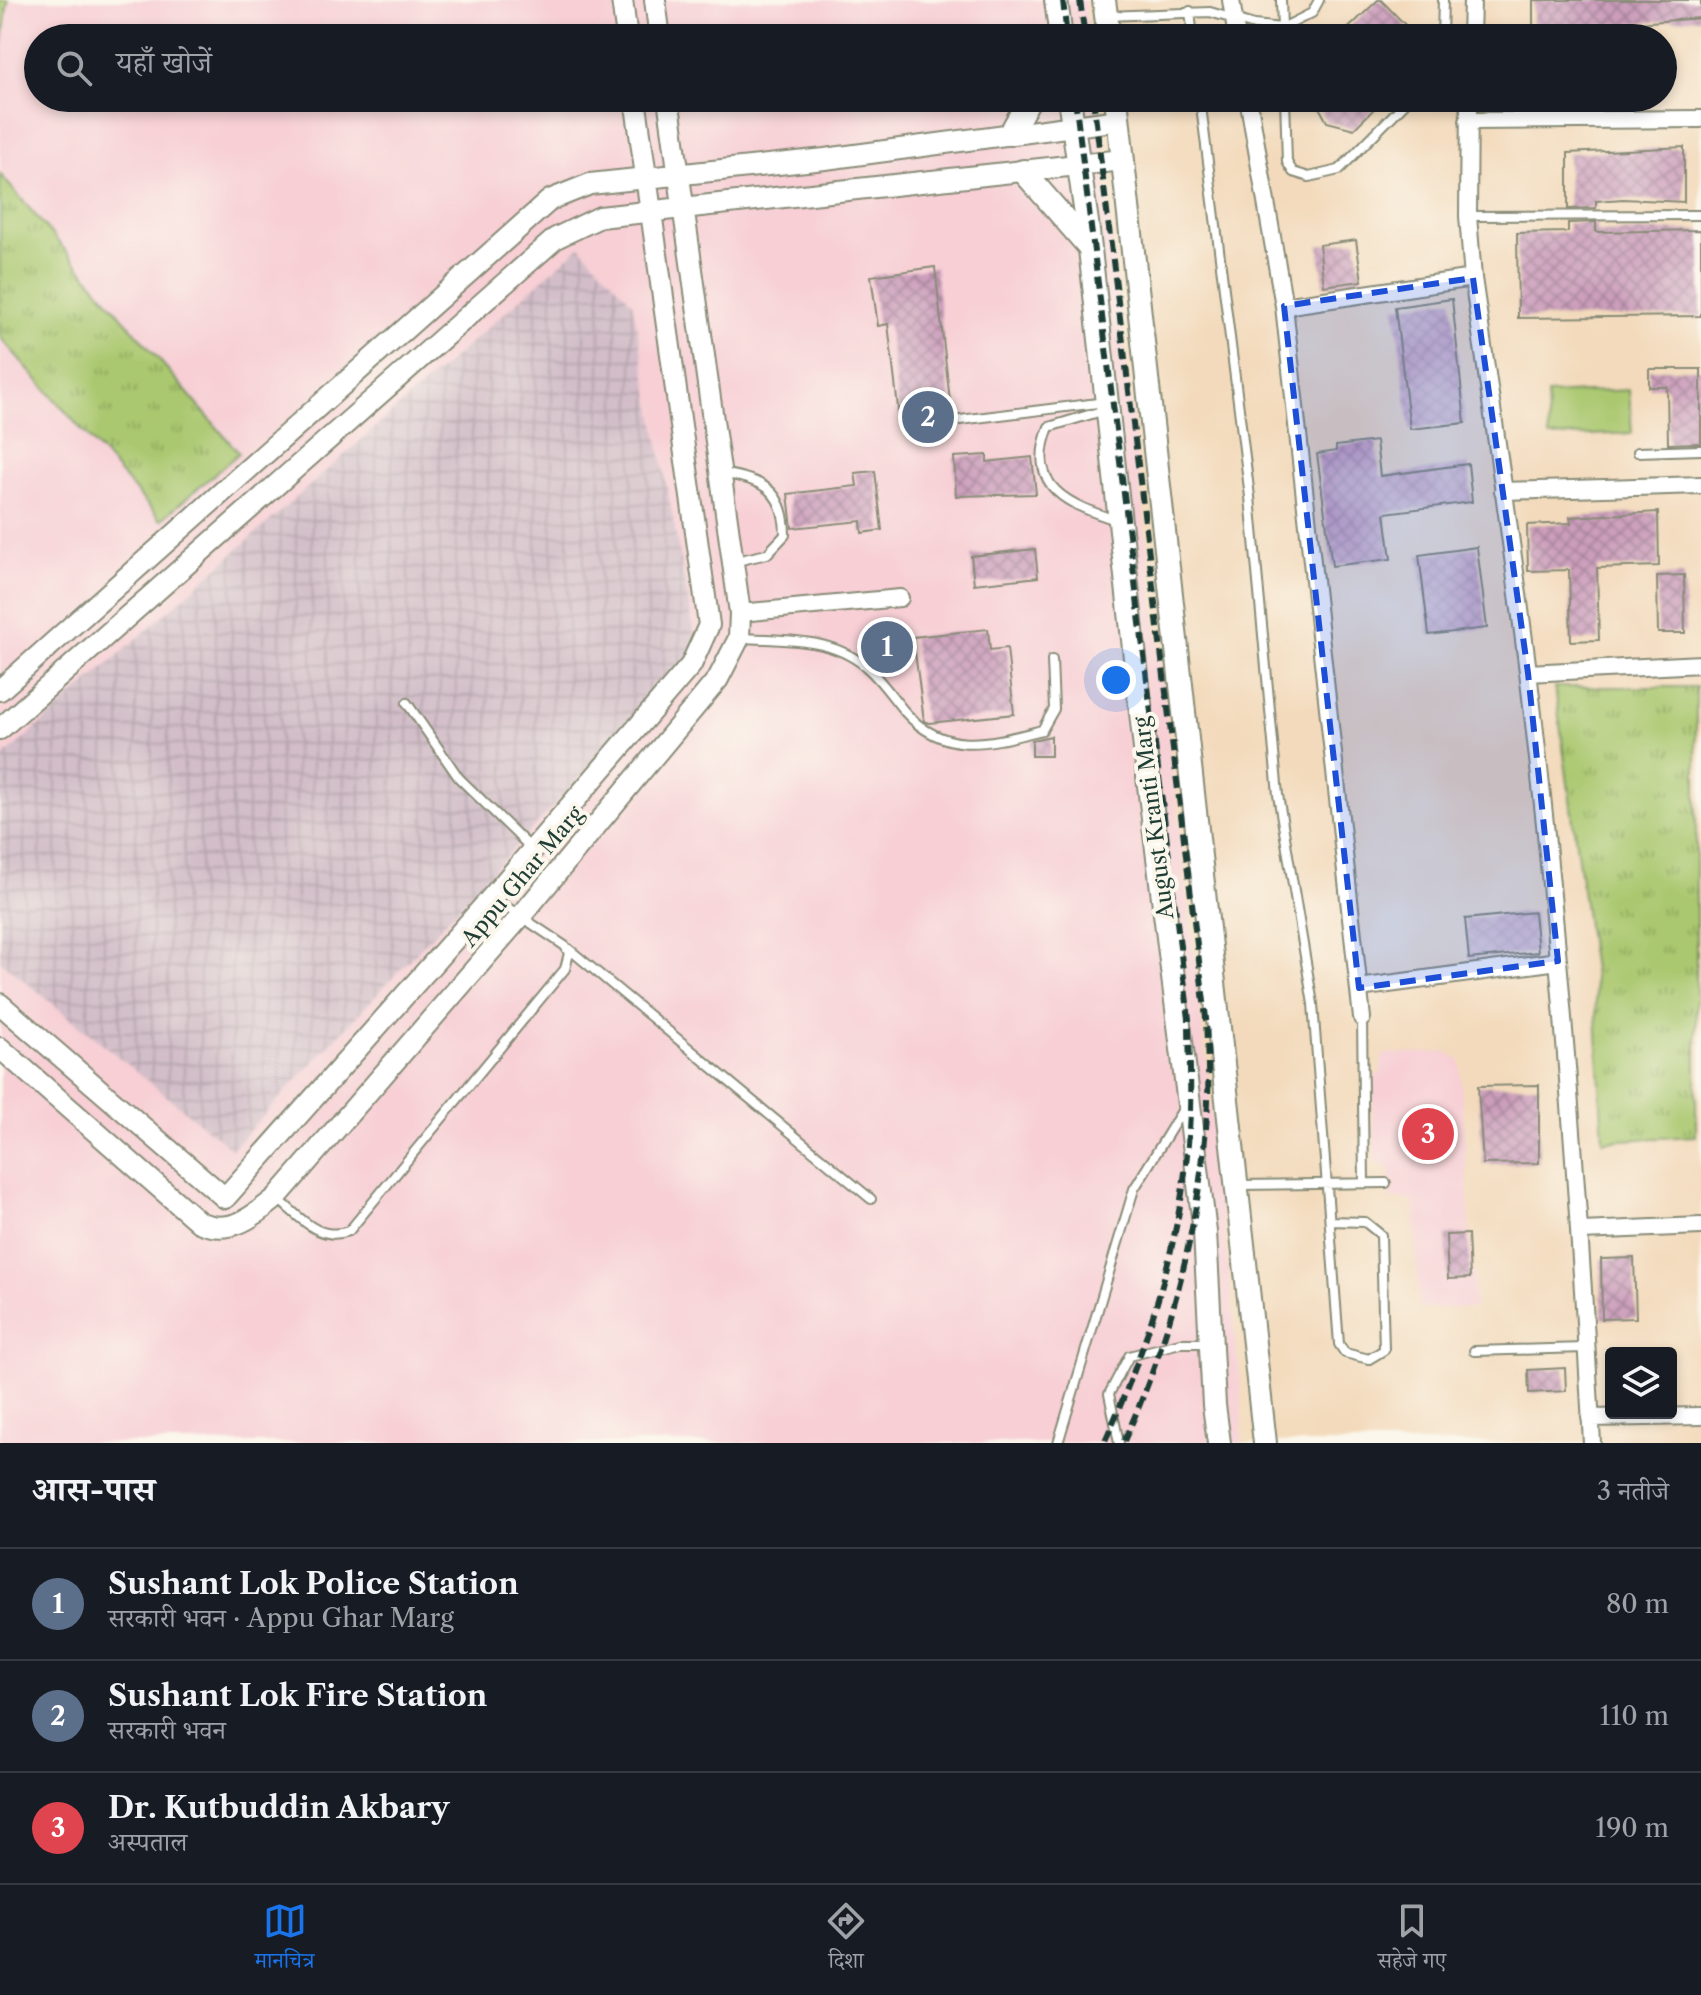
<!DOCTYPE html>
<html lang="hi">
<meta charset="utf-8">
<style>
:root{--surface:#171b24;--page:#242831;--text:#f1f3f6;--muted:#9ea1a6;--line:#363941;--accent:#1a73e8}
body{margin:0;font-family:"Libre Caslon Text","Noto Serif Devanagari",serif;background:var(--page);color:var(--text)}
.controls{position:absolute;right:24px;bottom:24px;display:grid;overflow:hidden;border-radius:8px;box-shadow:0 4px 12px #0003}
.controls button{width:72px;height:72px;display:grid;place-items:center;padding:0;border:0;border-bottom:2px solid var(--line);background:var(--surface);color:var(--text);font:40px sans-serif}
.you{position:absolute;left:1116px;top:680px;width:28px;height:28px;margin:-20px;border:6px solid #fff;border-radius:50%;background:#1a73e8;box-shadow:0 0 0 12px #1a73e833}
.badge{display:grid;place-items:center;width:52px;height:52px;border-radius:50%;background:var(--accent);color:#fff;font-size:26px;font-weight:700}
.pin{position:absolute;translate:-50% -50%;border:4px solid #fff;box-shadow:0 2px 8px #0006}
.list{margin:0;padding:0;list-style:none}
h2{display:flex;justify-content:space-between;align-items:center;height:104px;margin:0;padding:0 32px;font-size:34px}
h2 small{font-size:26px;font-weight:400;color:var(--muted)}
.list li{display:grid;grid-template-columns:52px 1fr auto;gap:24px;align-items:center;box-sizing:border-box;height:112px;padding:0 32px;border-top:2px solid var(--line)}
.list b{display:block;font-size:30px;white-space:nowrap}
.list p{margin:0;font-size:26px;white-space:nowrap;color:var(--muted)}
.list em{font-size:26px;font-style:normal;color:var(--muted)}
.icon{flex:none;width:44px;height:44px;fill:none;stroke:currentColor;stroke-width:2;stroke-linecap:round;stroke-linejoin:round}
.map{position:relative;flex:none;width:1701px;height:1443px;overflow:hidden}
.search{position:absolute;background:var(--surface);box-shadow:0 4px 12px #0003;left:24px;right:24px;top:24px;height:88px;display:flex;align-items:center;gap:20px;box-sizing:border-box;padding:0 28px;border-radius:44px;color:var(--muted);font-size:30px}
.sheet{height:440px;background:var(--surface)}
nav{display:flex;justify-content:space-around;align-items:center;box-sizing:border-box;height:112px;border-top:2px solid var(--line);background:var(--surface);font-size:22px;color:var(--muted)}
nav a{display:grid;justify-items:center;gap:4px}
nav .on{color:var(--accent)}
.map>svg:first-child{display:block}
.built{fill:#f7cfd5}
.industrial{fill:url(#industrial-grid)}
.grass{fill:url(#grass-tufts);stroke:#648252;stroke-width:2}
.pitch{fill:#aac86f;stroke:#648252;stroke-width:2}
.building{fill:url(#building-cross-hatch)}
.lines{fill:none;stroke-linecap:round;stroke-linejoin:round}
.service-casing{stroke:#898c78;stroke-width:12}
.minor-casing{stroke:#898c78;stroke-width:20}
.tertiary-casing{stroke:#898c78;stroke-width:24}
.secondary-casing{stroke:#898c78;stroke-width:26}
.service{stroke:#fff;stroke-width:8}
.minor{stroke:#fff;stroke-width:16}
.tertiary{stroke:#fff;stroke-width:20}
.secondary{stroke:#fff;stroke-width:22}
.rail{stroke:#1f3d34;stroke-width:6;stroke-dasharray:12 6;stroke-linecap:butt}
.marked{fill:#1d4ed8;fill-opacity:0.2;stroke:#1d4ed8;stroke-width:6;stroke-dasharray:16 10;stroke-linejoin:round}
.labels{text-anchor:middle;stroke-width:8;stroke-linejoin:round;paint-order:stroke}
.street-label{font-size:22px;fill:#1f3d34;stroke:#fbf7ec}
</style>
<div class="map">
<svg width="1701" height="1443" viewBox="0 0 1701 1443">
<defs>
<pattern id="industrial-grid" width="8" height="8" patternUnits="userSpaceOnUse" patternTransform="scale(2)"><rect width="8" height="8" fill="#d2bdc8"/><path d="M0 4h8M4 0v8" fill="none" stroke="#b4a3ac"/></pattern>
<pattern id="grass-tufts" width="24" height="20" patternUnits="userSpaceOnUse" patternTransform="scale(2)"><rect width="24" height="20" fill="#aac86f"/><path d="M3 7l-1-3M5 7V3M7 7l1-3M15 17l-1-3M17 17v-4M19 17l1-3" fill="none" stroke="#8aa45c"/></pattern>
<pattern id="building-cross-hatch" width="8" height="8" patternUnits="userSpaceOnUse" patternTransform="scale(2)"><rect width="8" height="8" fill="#cc9ebc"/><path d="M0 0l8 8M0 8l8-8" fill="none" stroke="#a5829a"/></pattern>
</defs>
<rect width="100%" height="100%" fill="#fbf7ec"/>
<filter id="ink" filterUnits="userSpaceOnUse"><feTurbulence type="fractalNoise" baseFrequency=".0125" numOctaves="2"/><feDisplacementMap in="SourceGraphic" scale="16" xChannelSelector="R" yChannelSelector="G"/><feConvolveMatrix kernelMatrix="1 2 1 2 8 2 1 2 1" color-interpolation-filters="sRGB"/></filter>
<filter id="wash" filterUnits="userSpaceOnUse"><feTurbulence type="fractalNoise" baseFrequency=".006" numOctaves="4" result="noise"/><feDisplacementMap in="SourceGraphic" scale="32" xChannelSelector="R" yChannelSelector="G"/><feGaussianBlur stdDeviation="1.8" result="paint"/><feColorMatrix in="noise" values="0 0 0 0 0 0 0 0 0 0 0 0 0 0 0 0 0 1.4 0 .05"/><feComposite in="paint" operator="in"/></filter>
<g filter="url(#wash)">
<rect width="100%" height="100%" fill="#f3dabc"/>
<!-- built -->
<path class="built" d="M 0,0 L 1085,0 L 1089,38 L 38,38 L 38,98 L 1096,98 L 1207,1070 L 1242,1398 L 1242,1443 L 0,1443 Z
M 1445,1052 L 1460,1060 L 1475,1308 L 1419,1308 L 1414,1201 L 1390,1198 L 1389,1169 L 1375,1161 L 1371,1074 L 1380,1075 L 1383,1054 Z"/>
<!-- industrial -->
<path class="industrial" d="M 580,246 L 632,302 L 698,652 L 232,1149 L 0,961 L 0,760 Z"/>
<!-- grass -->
<path class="grass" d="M 0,0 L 8,0 L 0,68 Z
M 0,174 L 239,453 L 161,520 L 0,337 Z
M 1555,687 L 1696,687 L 1696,1136 L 1603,1141 L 1594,978 Z"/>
<!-- pitch -->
<path class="pitch" d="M 1629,390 L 1632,433 L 1549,437 L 1547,394 Z"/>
<g id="blocks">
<!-- building -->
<path class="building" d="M 1378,0 L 1381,0 L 1418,38 L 1338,38 Z
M 1533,0 L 1701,0 L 1701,18 L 1559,29 L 1559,37 L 1533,37 Z
M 1314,98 L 1385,98 L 1354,129 L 1327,122 Z
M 1684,147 L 1684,202 L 1623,199 L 1596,201 L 1596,208 L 1568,209 L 1568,153 Z
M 1596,222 L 1596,232 L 1701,230 L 1701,316 L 1518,318 L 1517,233 L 1568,232 L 1568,223 Z
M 1356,240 L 1362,281 L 1324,286 L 1319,245 Z
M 935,267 L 951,410 L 899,416 L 888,324 L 878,326 L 871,276 Z
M 1452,299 L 1465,423 L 1410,429 L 1395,307 Z
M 1649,369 L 1701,369 L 1701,443 L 1668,444 L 1667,387 L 1649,387 Z
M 1376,441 L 1380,476 L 1468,464 L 1472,502 L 1385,513 L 1391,559 L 1332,566 L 1317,454 L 1336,451 L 1336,446 Z
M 987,455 L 987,462 L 1032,457 L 1036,494 L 956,496 L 954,457 Z
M 875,471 L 882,530 L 862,533 L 861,521 L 792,528 L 788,494 L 857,486 L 855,473 Z
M 1658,512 L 1659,566 L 1597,568 L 1599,640 L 1571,641 L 1569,570 L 1528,571 L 1527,525 L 1571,523 L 1570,517 Z
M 1477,547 L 1487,628 L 1429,635 L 1419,555 Z
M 1035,549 L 1038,577 L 974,584 L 971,556 Z
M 1684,575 L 1685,633 L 1658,633 L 1657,576 Z
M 988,629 L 990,650 L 1007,648 L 1014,714 L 929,723 L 924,721 L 913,637 Z
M 1051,736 L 1051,756 L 1032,756 L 1032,740 Z
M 1534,912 L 1538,952 L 1469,959 L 1465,919 Z
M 1539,1085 L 1539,1163 L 1483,1164 L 1478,1086 Z
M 1468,1234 L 1470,1278 L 1448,1279 L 1446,1235 Z
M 1634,1258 L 1636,1318 L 1602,1319 L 1601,1259 Z
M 1565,1368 L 1566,1391 L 1529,1393 L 1528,1370 Z"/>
</g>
</g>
<g filter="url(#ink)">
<use href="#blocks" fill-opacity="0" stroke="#898c78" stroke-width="2"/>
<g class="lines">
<defs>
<path id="service" d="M 1281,0 L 1282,28 L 1312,13 L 1319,0
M 1190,11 L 1193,38
M 1107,16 L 1210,12 L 1254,25 L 1282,28 L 1282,38
M 1442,38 L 1443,0
M 1200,98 L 1250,497 L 1278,795 L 1313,1004 L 1339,1344 L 1345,1353 L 1369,1359 L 1384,1350 L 1381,1235 L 1365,1222 L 1330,1221
M 1285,98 L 1287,162 L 1293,172 L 1309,177 L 1339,170 L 1410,98
M 1468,216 L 1701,215
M 1105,410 L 1049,427 C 1025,488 1069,505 1119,521
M 960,420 L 1106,402
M 1638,452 L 1701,450
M 720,473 C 761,479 785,489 785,535 L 767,554 L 732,562
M 740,638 C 781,640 831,637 865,666 C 880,678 892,697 905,712 C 945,757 990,743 1042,730 L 1054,709 L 1052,660
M 407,703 L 459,778 L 532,849
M 569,949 L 871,1199
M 1362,1018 L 1364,1183
M 1239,1185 L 1386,1183
M 277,1198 C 300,1217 318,1242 349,1231 L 565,969 L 569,953 L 565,946 L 492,897
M 1474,1351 L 1585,1348
M 1058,1443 L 1134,1189 L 1185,1106
M 1119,1443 L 1109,1394 L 1129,1356 L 1180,1343 L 1210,1343"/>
<path id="minor" d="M 1231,0 L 1237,38
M 1471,38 L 1472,0
M 1248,98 L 1284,306 L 1362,1018
M 1469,98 L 1468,216 L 1473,278 C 1492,409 1512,541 1528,672 C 1559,928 1578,1186 1592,1443
M 1468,121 L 1701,119
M 1284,306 L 1473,278
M 1503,491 L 1701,485
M 740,613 L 900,598
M 1528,673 L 1701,664
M 1359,988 L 1558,961
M 1581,1231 L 1701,1226
M 1590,1418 L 1701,1416"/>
<path id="tertiary" d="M 622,0 L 627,38
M 655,0 L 660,38
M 0,690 L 550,200 L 590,184 L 825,159 L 1119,120
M 0,729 L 556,238 L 600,217 L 1123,160
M 0,1004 L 225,1198 L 492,897 L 691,665 L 709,625 L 635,98
M 0,1048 L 199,1222 C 231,1236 252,1217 276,1198 L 521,916 L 718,679 L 739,638 L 740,613 L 668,98"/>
<path id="secondary" d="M 1056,0 L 1061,38
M 1104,0 L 1109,38
M 1069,98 L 1087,222 L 1150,794 L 1205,1232 L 1214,1405 L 1219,1443
M 1116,98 L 1265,1443
M 1010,134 L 1030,98
M 1023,171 L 1090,248"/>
</defs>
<!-- service casing -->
<use href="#service" class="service-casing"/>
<!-- minor casing -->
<use href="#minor" class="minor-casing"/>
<!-- tertiary casing -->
<use href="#tertiary" class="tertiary-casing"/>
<!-- secondary casing -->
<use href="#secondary" class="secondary-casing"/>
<!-- service -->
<use href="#service" class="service"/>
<!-- minor -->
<use href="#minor" class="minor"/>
<!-- tertiary -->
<use href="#tertiary" class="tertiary"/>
<!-- secondary -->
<use href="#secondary" class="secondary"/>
<!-- rail -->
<path class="rail" d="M 1063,0 L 1067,38
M 1080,0 L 1085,38
M 1075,98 L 1189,1019 C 1189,1049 1191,1080 1190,1111 C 1186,1226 1151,1339 1104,1443
M 1093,98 L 1206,1018 C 1207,1050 1210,1084 1207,1116 C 1198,1230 1171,1339 1123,1443"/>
</g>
</g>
<!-- marked area -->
<path class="marked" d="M 1473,278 L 1528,673 L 1558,961 L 1359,988 L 1284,306 Z"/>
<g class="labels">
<!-- street labels -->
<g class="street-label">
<text transform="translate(1153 818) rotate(-97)" y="8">August Kranti Marg</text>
<text transform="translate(522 876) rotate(-50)" y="8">Appu Ghar Marg</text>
</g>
</g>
</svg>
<div class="controls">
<button><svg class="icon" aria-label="layers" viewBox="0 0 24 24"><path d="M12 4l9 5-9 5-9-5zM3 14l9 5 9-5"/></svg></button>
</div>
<div class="you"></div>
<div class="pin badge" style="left:887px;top:647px;background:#5c6f8a">1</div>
<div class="pin badge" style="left:928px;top:417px;background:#5c6f8a">2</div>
<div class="pin badge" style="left:1428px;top:1134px;background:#e0444e">3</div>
<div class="search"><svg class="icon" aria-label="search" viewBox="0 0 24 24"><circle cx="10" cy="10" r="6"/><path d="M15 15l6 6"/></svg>यहाँ खोजें</div>
</div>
<section class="sheet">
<h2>आस-पास<small>3 नतीजे</small></h2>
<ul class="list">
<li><span class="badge" style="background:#5c6f8a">1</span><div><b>Sushant Lok Police Station</b><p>सरकारी भवन · Appu Ghar Marg</p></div><em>80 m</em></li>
<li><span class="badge" style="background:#5c6f8a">2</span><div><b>Sushant Lok Fire Station</b><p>सरकारी भवन</p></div><em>110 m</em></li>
<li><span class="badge" style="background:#e0444e">3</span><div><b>Dr. Kutbuddin Akbary</b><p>अस्पताल</p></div><em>190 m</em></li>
</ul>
</section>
<nav>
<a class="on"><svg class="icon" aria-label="map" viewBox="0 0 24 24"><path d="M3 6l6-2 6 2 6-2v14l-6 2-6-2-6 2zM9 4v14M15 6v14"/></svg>मानचित्र</a>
<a><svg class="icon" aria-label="directions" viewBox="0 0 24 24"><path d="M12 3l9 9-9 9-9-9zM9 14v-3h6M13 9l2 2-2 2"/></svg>दिशा</a>
<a><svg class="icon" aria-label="saved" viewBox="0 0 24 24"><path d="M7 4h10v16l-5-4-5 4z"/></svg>सहेजे गए</a>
</nav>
